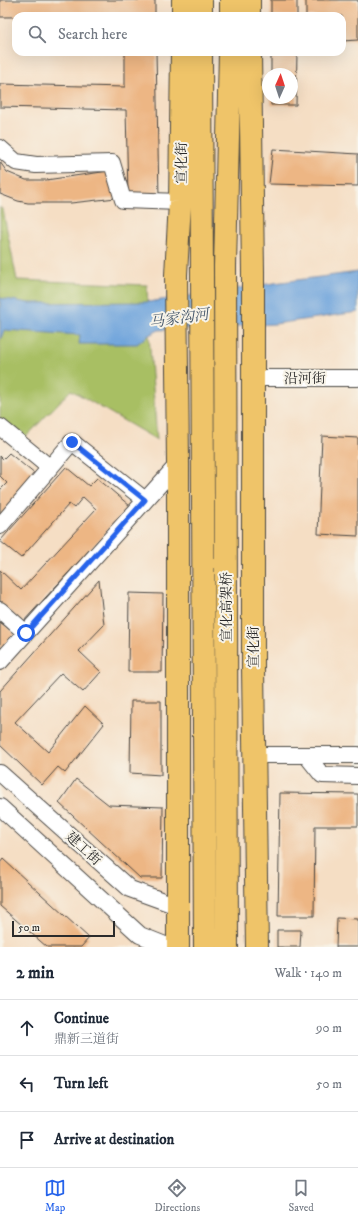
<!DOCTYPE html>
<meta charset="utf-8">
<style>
:root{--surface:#fff;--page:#f6f6f7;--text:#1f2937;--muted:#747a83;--line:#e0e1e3;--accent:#2563eb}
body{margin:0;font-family:"IM FELL DW Pica","Noto Serif SC",serif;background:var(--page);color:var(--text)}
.compass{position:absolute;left:262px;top:68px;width:36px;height:36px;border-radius:50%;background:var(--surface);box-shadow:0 4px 16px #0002;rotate:3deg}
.scale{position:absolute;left:12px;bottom:10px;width:103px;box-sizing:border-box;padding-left:4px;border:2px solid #2b2b2b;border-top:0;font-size:11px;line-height:14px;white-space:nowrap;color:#2b2b2b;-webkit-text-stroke:3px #f7f3e8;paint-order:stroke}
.stop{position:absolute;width:12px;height:12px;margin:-9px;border:3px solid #2563eb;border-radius:50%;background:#fff}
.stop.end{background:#2563eb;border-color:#fff;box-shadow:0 1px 4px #0008}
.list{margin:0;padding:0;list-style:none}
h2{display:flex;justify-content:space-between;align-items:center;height:52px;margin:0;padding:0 16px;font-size:17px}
h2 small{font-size:13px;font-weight:400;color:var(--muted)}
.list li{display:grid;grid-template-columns:26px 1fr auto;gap:12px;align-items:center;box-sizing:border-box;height:56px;padding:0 16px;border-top:1px solid var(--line)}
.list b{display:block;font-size:15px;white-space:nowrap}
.list p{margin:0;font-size:13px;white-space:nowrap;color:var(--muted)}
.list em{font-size:13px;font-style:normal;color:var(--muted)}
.icon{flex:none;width:22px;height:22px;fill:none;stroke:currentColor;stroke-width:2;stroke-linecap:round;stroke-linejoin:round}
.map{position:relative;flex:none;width:358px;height:947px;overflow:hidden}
.search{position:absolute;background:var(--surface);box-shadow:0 4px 16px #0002;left:12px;right:12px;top:12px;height:44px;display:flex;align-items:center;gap:10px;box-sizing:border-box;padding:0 14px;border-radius:12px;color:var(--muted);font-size:15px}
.sheet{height:220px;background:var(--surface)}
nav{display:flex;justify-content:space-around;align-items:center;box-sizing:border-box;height:56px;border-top:1px solid var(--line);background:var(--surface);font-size:11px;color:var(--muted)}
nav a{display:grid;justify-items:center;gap:2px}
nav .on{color:var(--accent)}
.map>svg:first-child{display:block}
.green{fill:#a8bf64;stroke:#6a7548}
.water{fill:#6fa4dc;stroke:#4d6884}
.building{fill:#edb684}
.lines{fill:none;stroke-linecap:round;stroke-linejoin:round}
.minor-casing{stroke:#494642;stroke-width:18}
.highway-casing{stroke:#494642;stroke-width:24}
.minor{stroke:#fff;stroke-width:16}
.highway{stroke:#efc469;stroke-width:22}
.route{stroke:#2563eb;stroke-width:5}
.labels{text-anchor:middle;stroke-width:4;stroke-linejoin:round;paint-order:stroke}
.street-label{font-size:14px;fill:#2b2b2b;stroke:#f7f3e8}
.water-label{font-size:15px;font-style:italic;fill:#435569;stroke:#f7f3e8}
</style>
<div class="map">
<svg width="358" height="947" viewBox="0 0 358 947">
<rect width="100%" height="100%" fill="#f7f3e8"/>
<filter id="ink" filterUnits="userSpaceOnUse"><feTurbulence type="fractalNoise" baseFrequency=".025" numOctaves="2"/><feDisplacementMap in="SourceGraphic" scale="8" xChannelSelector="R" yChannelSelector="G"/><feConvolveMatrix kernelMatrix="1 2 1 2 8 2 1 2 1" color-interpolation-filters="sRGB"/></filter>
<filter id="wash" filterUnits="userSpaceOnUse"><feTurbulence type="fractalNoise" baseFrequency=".012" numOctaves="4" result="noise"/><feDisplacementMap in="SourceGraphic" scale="16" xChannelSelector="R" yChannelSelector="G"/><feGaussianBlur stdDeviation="0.9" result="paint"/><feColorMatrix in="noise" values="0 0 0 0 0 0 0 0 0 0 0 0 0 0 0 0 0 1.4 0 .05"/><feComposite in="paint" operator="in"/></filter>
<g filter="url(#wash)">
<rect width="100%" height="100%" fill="#f5dec4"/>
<!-- green -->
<path class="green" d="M 0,207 L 3,210 L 17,280 L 147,285 L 149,335 L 157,440 L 71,390 L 22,441 L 0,422 Z"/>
<!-- water -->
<path class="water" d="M 358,272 L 358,312 L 275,324 L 159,330 L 149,335 L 137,344 L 79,344 L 80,335 L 4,330 L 1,339 L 0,339 L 0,298 L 29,303 L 148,302 L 274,283 Z"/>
<g id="blocks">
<!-- building -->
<path class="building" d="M 0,0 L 155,0 L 155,16 L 0,17 Z
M 271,0 L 297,0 L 297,16 L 271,16 Z
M 306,0 L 358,0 L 358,40 L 342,41 L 342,16 L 306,16 Z
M 125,52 L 156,52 L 159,196 L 128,195 L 126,110 L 0,107 L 0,84 L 125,87 Z
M 271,52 L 297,52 L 296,105 L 271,105 L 271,98 L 292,98 L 292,74 L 271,74 Z
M 273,149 L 358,154 L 358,186 L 269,184 Z
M 0,162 L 7,172 L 26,180 L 46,180 L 109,171 L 116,198 L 71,203 L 28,203 L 18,201 L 0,194 Z
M 322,436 L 358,438 L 358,536 L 318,534 Z
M 9,453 L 36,475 L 0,517 L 0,490 L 7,483 L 0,476 L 0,456 L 3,459 Z
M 66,467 L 89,486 L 97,478 L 130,506 L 22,623 L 0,603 L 0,570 L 21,590 L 96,509 L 83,497 L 74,508 L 69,504 L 21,558 L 0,541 Z
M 99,580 L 104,625 L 79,651 L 101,672 L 83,692 L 61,673 L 15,722 L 48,752 L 85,706 L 104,724 L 65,773 L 58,767 L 42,785 L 0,745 L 0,691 Z
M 129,593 L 163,594 L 162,672 L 128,672 Z
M 0,622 L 15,634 L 0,649 Z
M 131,701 L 161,701 L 161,775 L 130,773 Z
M 76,779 L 109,805 L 163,807 L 162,878 L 140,878 L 59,803 Z
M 280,793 L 358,794 L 358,826 L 315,826 L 314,916 L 278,916 Z
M 3,859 L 89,938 L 81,947 L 47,947 L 0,906 L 0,863 Z
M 337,918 L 358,919 L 358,947 L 336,947 Z
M 277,930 L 301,930 L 300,947 L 277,947 Z"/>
</g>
</g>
<g filter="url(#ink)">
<use href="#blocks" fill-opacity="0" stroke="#494642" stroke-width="1"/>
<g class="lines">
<defs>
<path id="minor" d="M 0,148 L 16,162 L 36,165 L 112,163 L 123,200 L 180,202
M 253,378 L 358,378
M 0,427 L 49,467
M 0,526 L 72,442 L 145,500
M 0,610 L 26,633
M 0,662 L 178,464
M 254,755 L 358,755
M 306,755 L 322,775 L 358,776
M 0,773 L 130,889 L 177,906
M 0,807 L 140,935 L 170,947"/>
<path id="highway" d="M 201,0 L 201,16
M 249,0 L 249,16
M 183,16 L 183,0
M 231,16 L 231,0
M 201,52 L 205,947
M 250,52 L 253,272 L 253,668 L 257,947
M 178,947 L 178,464 L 176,275 L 180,202 L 182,52
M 227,947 L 225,266 L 230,52"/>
</defs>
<!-- minor casing -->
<use href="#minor" class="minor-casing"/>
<!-- highway casing -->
<use href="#highway" class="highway-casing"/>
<!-- minor -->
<use href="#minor" class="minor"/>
<!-- highway -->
<use href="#highway" class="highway"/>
</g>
</g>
<g class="lines" filter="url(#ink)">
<!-- route -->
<path class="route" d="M 26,633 L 145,500 L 72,442"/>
</g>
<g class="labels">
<!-- street labels -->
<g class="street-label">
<text transform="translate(181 163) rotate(-89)" y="5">宣化街</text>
<text transform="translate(305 378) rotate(-1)" y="5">沿河街</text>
<text transform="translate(226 607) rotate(-90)" y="5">宣化高架桥</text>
<text transform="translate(253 647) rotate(-90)" y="5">宣化街</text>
<text transform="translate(84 848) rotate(42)" y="5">建工街</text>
</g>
<!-- water labels -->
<g class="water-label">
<text transform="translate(179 318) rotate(-8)" y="5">马家沟河</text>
</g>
</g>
</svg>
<svg class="compass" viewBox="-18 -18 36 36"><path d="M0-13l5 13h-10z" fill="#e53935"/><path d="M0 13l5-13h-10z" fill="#747a83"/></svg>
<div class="scale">50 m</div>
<div class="stop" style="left:26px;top:633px"></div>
<div class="stop end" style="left:72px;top:442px"></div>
<div class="search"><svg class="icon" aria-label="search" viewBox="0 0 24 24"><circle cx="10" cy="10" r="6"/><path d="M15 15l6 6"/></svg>Search here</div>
</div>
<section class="sheet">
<h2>2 min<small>Walk · 140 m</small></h2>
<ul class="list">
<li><svg class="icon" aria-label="ahead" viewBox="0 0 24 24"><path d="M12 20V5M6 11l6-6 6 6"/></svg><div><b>Continue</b><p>鼎新三道街</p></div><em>90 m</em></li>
<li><svg class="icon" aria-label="left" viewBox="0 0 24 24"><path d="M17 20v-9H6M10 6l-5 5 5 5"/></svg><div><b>Turn left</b></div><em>50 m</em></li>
<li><svg class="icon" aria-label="arrive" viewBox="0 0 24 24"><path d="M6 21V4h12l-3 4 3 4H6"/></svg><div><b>Arrive at destination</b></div></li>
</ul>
</section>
<nav>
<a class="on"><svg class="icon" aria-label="map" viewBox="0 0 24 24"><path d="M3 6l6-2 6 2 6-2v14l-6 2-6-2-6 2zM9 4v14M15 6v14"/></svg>Map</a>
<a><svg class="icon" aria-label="directions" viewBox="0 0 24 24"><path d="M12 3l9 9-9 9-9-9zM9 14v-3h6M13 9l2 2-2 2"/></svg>Directions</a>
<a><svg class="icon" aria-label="saved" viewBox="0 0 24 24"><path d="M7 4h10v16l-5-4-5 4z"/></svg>Saved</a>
</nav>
